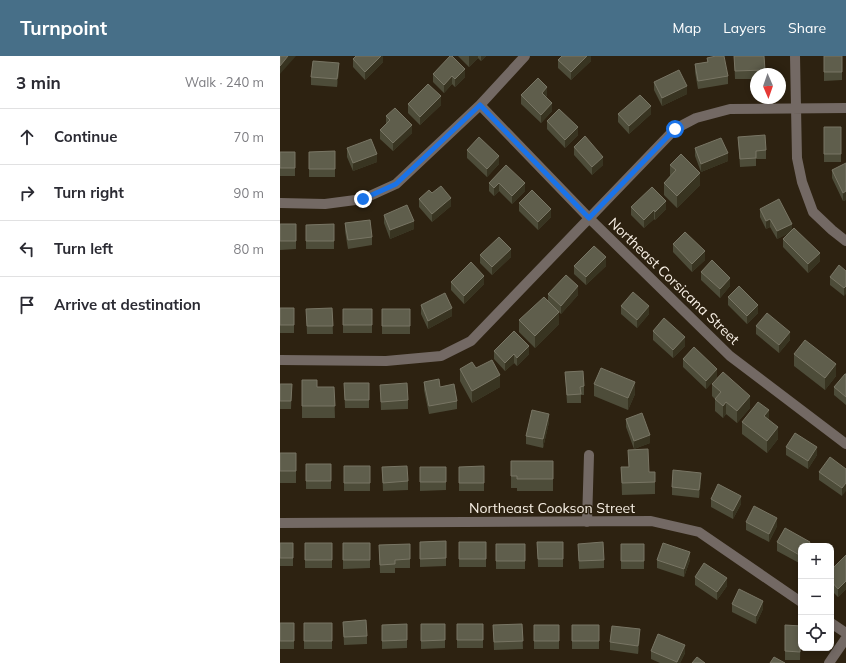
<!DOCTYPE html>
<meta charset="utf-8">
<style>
:root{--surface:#fff;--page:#f2f2f3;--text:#2b2b33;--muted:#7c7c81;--line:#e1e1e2;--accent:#476f88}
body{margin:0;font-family:Mulish,sans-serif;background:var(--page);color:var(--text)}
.controls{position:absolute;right:12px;bottom:12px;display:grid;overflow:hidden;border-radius:8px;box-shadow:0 2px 6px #0003}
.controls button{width:36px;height:36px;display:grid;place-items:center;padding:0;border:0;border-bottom:1px solid var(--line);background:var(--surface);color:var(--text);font:20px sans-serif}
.compass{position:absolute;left:470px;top:12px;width:36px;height:36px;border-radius:50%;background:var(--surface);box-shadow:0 2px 6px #0003;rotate:178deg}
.stop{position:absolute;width:12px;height:12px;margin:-9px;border:3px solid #1a73e8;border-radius:50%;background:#fff}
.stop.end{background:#1a73e8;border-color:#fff;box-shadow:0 1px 4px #0008}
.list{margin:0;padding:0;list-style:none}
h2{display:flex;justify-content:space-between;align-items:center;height:52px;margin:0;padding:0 16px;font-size:17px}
h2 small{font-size:13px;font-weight:400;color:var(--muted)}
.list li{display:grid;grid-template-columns:26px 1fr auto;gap:12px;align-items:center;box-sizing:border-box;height:56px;padding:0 16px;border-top:1px solid var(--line)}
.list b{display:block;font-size:15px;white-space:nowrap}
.list em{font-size:13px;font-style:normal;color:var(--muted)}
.icon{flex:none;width:22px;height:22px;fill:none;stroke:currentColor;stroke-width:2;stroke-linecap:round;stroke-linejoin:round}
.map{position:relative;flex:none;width:566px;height:607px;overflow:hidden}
header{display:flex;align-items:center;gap:24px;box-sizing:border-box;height:56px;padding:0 20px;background:var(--accent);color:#fff}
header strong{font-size:19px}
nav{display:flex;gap:22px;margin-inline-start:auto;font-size:14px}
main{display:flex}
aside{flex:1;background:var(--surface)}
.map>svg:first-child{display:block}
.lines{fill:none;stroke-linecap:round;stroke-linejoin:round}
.minor{stroke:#736964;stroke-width:10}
.wall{fill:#4d4c39}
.shaded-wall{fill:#383421}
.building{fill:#5f5e4c;stroke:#787564}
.route{stroke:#1a73e8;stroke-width:5}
.labels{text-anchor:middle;stroke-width:3;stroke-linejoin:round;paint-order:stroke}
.street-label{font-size:14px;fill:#f9f1e6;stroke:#2d2211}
</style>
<header>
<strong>Turnpoint</strong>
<nav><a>Map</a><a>Layers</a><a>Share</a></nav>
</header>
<main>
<aside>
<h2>3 min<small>Walk · 240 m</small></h2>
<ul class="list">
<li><svg class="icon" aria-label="ahead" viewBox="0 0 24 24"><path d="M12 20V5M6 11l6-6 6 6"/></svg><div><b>Continue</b></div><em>70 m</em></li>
<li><svg class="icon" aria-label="right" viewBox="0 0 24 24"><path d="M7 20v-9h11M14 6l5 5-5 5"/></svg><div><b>Turn right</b></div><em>90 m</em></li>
<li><svg class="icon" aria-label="left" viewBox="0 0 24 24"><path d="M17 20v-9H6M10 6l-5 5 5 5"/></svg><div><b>Turn left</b></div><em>80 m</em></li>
<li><svg class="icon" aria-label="arrive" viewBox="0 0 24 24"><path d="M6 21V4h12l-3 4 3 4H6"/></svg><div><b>Arrive at destination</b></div></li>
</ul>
</aside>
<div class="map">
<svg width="566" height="607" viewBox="0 0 566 607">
<rect width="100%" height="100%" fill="#2d2211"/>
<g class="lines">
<!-- minor -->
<path class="minor" d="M 515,0 L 517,102 L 522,126 L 533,156 L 552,174 L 566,185
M 200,49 L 309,162 L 450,300 L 566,388
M 0,147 L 45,148 L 83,143 L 116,128 L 200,49 L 245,0
M 0,304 L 106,305 L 161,300 L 191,285 L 395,73 L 416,62 L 450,53 L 566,52
M 307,466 L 309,399
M 0,467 L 371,465 L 419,476 L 521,546
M 551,567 L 566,577
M 549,607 L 566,582"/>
</g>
<!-- wall -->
<path class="wall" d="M 103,0 L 103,6 L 85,24 L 73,11 L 73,3 Z
M 178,0 L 206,0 L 201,5 L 198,2 L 189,11 Z
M 311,0 L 311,5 L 291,24 L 278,12 L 278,4 Z
M 454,0 L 484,0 L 485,18 L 476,18 L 476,23 L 455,23 Z
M 544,0 L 562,0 L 562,24 L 544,25 Z
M 427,2 L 448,20 L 448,28 L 418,33 L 415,16 L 415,8 L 427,6 Z
M 59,15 L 57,31 L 31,29 L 31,21 Z
M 153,18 L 185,21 L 175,31 L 172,28 L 164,37 L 153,26 Z
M 374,26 L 407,38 L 382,50 L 374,34 Z
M 241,39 L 267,39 L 266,41 L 272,55 L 261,67 L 241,48 Z
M 128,48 L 161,49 L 140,69 L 128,57 Z
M 338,58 L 371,58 L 349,78 L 338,66 Z
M 106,60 L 132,77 L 113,95 L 100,83 L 100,74 L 106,68 Z
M 267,65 L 298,79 L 285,92 L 267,73 Z
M 544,71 L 561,71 L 561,106 L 544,106 Z
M 458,81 L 486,94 L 486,103 L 476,103 L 476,110 L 460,111 Z
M 294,91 L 323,109 L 312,119 L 294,99 Z
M 67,92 L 97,106 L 73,115 L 67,101 Z
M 415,92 L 448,105 L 421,116 L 415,100 Z
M 187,94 L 219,108 L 207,121 L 187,102 Z
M 55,95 L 55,121 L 29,121 L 29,96 Z
M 0,96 L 15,96 L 15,120 L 0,120 Z
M 566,108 L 566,144 L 563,145 L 552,122 L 552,114 Z
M 226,109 L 245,135 L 232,148 L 219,135 L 214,140 L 209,135 L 209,127 Z
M 390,109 L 420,129 L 397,152 L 384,139 L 384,127 L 390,120 Z
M 152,137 L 171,150 L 152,166 L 139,151 L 139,143 Z
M 239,147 L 271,161 L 258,174 L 239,155 Z
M 351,151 L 386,153 L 375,164 L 374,163 L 364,172 L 351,159 Z
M 480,153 L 512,174 L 540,205 L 528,217 L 503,191 L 503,183 L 509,177 L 497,183 L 490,171 L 486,173 L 480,161 Z
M 104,159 L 134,173 L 110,183 L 104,167 Z
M 65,167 L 92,181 L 92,189 L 68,193 L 65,175 Z
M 0,168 L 16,168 L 16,193 L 0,194 Z
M 54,168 L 54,193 L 26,193 L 26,169 Z
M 393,188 L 425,204 L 412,216 L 393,196 Z
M 200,199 L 231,201 L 212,219 L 200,207 Z
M 294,210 L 326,210 L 306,229 L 294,218 Z
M 566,215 L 564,240 L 550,229 L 550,221 Z
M 421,216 L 450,230 L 440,242 L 421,224 Z
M 171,226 L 204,228 L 184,248 L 171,234 Z
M 268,238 L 298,239 L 281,258 L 276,253 L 279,268 L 255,292 L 239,276 L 239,264 L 268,246 Z
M 448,241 L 478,257 L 467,268 L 448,249 Z
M 141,249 L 172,260 L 148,273 L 141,258 Z
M 341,250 L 369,258 L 357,272 L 341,258 Z
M 0,252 L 14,252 L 14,277 L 0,277 Z
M 52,252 L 53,278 L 27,278 L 26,253 Z
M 63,253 L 92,253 L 92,277 L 63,277 Z
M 102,253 L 130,253 L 130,278 L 102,278 Z
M 476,270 L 510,284 L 499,297 L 476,278 Z
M 373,275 L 405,290 L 393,302 L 373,284 Z
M 214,295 L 249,298 L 237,310 L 234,307 L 225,315 L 214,303 Z
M 514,298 L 556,320 L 545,334 L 514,310 Z
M 403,303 L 437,321 L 426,333 L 403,311 Z
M 196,312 L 220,331 L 192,347 L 180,325 L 180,313 Z
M 285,316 L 304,330 L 304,339 L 301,339 L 301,347 L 287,347 Z
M 566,318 L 566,349 L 554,339 L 554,331 Z
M 22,324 L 37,331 L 54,331 L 55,362 L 22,362 Z
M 144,326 L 160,331 L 177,345 L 177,353 L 149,358 L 144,334 Z
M 64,327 L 89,327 L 89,352 L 65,352 Z
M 0,328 L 12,328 L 11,353 L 0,353 Z
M 314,328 L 355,338 L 348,354 L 314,340 Z
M 432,328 L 470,352 L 457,367 L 446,358 L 443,362 L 435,355 L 435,343 L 432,340 Z
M 100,329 L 128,344 L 128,353 L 101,354 Z
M 346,363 L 370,387 L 354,393 L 346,371 Z
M 489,364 L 498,383 L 487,397 L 462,378 L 462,366 Z
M 269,366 L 263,392 L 246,388 L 246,380 Z
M 506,391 L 537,399 L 528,413 L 506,399 Z
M 348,394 L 369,416 L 375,416 L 375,438 L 342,439 L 341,411 L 349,411 Z
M 0,397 L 16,415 L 16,427 L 0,427 Z
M 231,405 L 273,405 L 273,435 L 237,435 L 237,432 L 231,432 Z
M 26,408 L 51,408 L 51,433 L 26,433 Z
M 64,410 L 90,410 L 90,435 L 64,435 Z
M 204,410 L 204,435 L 179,435 L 179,411 Z
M 102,411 L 128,425 L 128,434 L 103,435 Z
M 140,411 L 166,411 L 166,434 L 140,435 Z
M 566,413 L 562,440 L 539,424 L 539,416 Z
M 421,425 L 419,442 L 392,439 L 392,431 Z
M 431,443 L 461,448 L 453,463 L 431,451 Z
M 466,466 L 497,470 L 489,486 L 466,474 Z
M 166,485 L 166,510 L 140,511 L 140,486 Z
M 179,486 L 206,486 L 206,511 L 179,511 Z
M 257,486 L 283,486 L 283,511 L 258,511 Z
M 497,486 L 530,490 L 521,490 L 521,508 L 497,495 Z
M 0,487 L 13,487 L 13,510 L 0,510 Z
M 25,487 L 52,487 L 52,512 L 25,512 Z
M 63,487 L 90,487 L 90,512 L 63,513 Z
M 130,488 L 130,512 L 115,512 L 115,517 L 100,517 L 99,489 Z
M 216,488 L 245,488 L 245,513 L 216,513 Z
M 298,488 L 324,504 L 324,512 L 299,513 Z
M 341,488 L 364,488 L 364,513 L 341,513 Z
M 566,499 L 566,533 L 558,541 L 551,534 L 551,514 Z
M 377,504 L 410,504 L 404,521 L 377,512 Z
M 415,521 L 447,530 L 437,544 L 415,529 Z
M 452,548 L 483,553 L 476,568 L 452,556 Z
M 63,566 L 87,580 L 87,588 L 64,589 Z
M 0,567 L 14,567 L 14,593 L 0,593 Z
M 24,567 L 52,567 L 52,593 L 24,593 Z
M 127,568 L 127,592 L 102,593 L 102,569 Z
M 141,568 L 165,568 L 165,592 L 141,593 Z
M 177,568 L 203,568 L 203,592 L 177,592 Z
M 242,568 L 243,593 L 214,594 L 213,569 Z
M 254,569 L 279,569 L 279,593 L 254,593 Z
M 292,569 L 319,569 L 319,593 L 292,593 Z
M 505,569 L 521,570 L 520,604 L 505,604 Z
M 360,581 L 358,598 L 330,594 L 330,586 Z
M 371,595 L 405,597 L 400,607 L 380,607 L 371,603 Z"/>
<!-- shaded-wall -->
<path class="shaded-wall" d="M 8,0 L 16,0 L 0,18 L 0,10 Z
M 101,0 L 103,0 L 103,6 L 85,24 L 85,16 Z
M 189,0 L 198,0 L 198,2 L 189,11 Z
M 201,0 L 206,0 L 201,5 Z
M 307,0 L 311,0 L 311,5 L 291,24 L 291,16 Z
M 59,7 L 59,15 L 57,31 L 57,23 Z
M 185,13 L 185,21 L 175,31 L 175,23 Z
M 172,20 L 172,28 L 164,37 L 164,29 Z
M 407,30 L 407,38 L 382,50 L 382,42 Z
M 267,31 L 267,39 L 262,45 L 262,37 Z
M 161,40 L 161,49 L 140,69 L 140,61 Z
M 272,47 L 272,55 L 261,67 L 261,59 Z
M 371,50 L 371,58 L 349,78 L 349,70 Z
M 132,69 L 132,77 L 113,95 L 113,87 Z
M 298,71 L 298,79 L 285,92 L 285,84 Z
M 448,97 L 448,105 L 421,116 L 421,108 Z
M 97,98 L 97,106 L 73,115 L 73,107 Z
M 219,100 L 219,108 L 207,121 L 207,113 Z
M 323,101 L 323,109 L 312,119 L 312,111 Z
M 420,117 L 420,129 L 397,152 L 397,140 Z
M 219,127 L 219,135 L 214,140 L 214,132 Z
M 245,127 L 245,135 L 232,148 L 232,140 Z
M 566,135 L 566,144 L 563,145 L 563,137 Z
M 171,142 L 171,150 L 152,166 L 152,158 Z
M 386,145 L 386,153 L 375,164 L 375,156 Z
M 271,153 L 271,161 L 258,174 L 258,166 Z
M 374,154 L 374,163 L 364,172 L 364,164 Z
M 490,163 L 490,171 L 486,173 L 486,165 Z
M 134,165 L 134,173 L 110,183 L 110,174 Z
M 512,168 L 512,176 L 497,183 L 497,175 Z
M 231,193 L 231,201 L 212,219 L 212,211 Z
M 425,195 L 425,204 L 412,216 L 412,208 Z
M 540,197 L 540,205 L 528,217 L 528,208 Z
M 326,201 L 326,210 L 306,229 L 306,221 Z
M 204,220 L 204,228 L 184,248 L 184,240 Z
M 450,222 L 450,230 L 440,242 L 440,233 Z
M 298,230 L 298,239 L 281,258 L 281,250 Z
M 566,230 L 566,238 L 564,240 L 564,232 Z
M 478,249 L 478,257 L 467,268 L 467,260 Z
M 369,250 L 369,258 L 357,272 L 357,264 Z
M 172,252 L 172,260 L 148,273 L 148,265 Z
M 279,256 L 279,268 L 255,292 L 255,280 Z
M 510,276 L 510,284 L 499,297 L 499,289 Z
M 405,281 L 405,290 L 393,302 L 393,294 Z
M 249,290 L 249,298 L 237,310 L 237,302 Z
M 234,298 L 234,307 L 225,315 L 225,307 Z
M 556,308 L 556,320 L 545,334 L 545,322 Z
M 437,313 L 437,321 L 426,333 L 426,325 Z
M 220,319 L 220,331 L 192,347 L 192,335 Z
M 355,326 L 355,338 L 348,354 L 348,342 Z
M 470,340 L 470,352 L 457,367 L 457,355 Z
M 446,346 L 446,358 L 443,362 L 443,350 Z
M 489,354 L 489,366 L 484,360 Z
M 269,358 L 269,366 L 263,392 L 263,383 Z
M 498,371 L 498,383 L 487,397 L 487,385 Z
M 370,379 L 370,387 L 354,393 L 354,385 Z
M 537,391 L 537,399 L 528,413 L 528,405 Z
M 421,417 L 421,425 L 419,442 L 419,434 Z
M 566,427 L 566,435 L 562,440 L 562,432 Z
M 461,440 L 461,448 L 453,463 L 453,455 Z
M 497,462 L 497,470 L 489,486 L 489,478 Z
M 410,496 L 410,504 L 404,521 L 404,513 Z
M 447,522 L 447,530 L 437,544 L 437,536 Z
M 566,525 L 566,533 L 558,541 L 558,533 Z
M 483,545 L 483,553 L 476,568 L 476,560 Z
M 360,573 L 360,581 L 358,598 L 358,590 Z
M 405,589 L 405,597 L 400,607 L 397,607 Z"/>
<!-- building -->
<path class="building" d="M 0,0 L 8,0 L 0,10 Z
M 76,0 L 101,0 L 85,16 L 73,3 Z
M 170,0 L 172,0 L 185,13 L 175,23 L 172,20 L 164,29 L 153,18 Z
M 282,0 L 307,0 L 291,16 L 278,4 Z
M 436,0 L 444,0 L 448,20 L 418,25 L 415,8 L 428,6 L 427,2 Z
M 454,0 L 484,0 L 485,14 L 455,15 Z
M 544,0 L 562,0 L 562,16 L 544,16 Z
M 33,5 L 59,7 L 57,23 L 31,21 Z
M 399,14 L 407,30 L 382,42 L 374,26 Z
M 258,22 L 267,31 L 262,37 L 272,47 L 261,59 L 241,39 Z
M 148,28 L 161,40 L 140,61 L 128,48 Z
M 360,39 L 371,50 L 349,70 L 338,58 Z
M 115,52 L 132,69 L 113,87 L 100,74 L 110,64 L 106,60 Z
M 279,53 L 298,71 L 285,84 L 267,65 Z
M 544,71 L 561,71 L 561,98 L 544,98 Z
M 485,79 L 486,94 L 476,95 L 476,102 L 460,103 L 458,81 Z
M 305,80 L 323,101 L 312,111 L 294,91 Z
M 199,81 L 219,100 L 207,113 L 187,94 Z
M 441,82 L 448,97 L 421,108 L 415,92 Z
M 91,83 L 97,98 L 73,107 L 67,92 Z
M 55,95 L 55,113 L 29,113 L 29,96 Z
M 0,96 L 15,96 L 15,112 L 0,112 Z
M 401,98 L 420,117 L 397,140 L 384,127 L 396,114 L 390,109 Z
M 566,107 L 566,135 L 563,137 L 552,114 Z
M 226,109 L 245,127 L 232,140 L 219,127 L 214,132 L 209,127 Z
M 161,130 L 171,142 L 152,158 L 139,143 L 149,134 L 152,137 Z
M 372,131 L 386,145 L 375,156 L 374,154 L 364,164 L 351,151 Z
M 252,134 L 271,153 L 258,166 L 239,147 Z
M 499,143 L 512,168 L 497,175 L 490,163 L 486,165 L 480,153 Z
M 127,149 L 134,165 L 110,174 L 104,159 Z
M 90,164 L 92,181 L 68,184 L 65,167 Z
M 0,168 L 16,168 L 16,185 L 0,185 Z
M 54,168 L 54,185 L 26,185 L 26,169 Z
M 514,172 L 540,197 L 528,208 L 503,183 Z
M 405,176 L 425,195 L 412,208 L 393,188 Z
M 219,181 L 231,193 L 212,211 L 200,199 Z
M 314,190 L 326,201 L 306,221 L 294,210 Z
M 432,204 L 450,222 L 440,233 L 421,216 Z
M 191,206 L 204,220 L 184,240 L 171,226 Z
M 559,209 L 566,215 L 566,230 L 564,232 L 550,221 Z
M 286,219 L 298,230 L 281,250 L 268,238 Z
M 459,230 L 478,249 L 467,260 L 448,241 Z
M 353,236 L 369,250 L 357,264 L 341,250 Z
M 165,237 L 172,252 L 148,265 L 141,249 Z
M 264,241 L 279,256 L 255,280 L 239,264 Z
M 0,252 L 14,252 L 14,269 L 0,269 Z
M 52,252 L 53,270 L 27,270 L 26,253 Z
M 63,253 L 92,253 L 92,269 L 63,269 Z
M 102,253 L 130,253 L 130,270 L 102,270 Z
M 487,257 L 510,276 L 499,289 L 476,270 Z
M 384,262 L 405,281 L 393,294 L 373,275 Z
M 234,275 L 249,290 L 237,302 L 234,298 L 225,307 L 214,295 Z
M 525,284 L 556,308 L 545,322 L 514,298 Z
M 414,291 L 437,313 L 426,325 L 403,303 Z
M 212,304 L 220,319 L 192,335 L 180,313 L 192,306 L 196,312 Z
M 321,312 L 355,326 L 348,342 L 314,328 Z
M 303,315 L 304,330 L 300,331 L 301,338 L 287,339 L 285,316 Z
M 443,316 L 470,340 L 457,355 L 446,346 L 443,350 L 435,343 L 441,336 L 432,328 Z
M 565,318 L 566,318 L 566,341 L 554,331 Z
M 159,323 L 160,331 L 174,328 L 177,345 L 149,350 L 144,326 Z
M 22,324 L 37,324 L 37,331 L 54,331 L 55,350 L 22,350 Z
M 64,327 L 89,327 L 89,344 L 65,344 Z
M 127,327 L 128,344 L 101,346 L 100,329 Z
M 0,328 L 12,328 L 11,345 L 0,345 Z
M 478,346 L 489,354 L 484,360 L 498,371 L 487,385 L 462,366 Z
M 252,354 L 269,358 L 263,383 L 246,380 Z
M 362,357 L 370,379 L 354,385 L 346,363 Z
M 515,377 L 537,391 L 528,405 L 506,391 Z
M 368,393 L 369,416 L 375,416 L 375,426 L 342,427 L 341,411 L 349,411 L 348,394 Z
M 0,397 L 16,397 L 16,415 L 0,415 Z
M 550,401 L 566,413 L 566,427 L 562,432 L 539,416 Z
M 231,405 L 273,405 L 273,423 L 237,423 L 237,420 L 231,420 Z
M 26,408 L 51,408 L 51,425 L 26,425 Z
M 64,410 L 90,410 L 90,427 L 64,427 Z
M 127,410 L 128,425 L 103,427 L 102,411 Z
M 204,410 L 204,427 L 179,427 L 179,411 Z
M 140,411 L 166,411 L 166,426 L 140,426 Z
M 393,414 L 421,417 L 419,434 L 392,431 Z
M 438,428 L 461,440 L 453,455 L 431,443 Z
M 474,450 L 497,462 L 489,478 L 466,466 Z
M 505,472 L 530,486 L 528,490 L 521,490 L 521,500 L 497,486 Z
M 166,485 L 166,502 L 140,503 L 140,486 Z
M 179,486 L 206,486 L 206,503 L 179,503 Z
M 257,486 L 283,486 L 283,503 L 258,503 Z
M 323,486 L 324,504 L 299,505 L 298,488 Z
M 0,487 L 13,487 L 13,502 L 0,502 Z
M 25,487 L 52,487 L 52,504 L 25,504 Z
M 63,487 L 90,487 L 90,504 L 63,504 Z
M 383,487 L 410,496 L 404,513 L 377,504 Z
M 130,488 L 130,503 L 115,504 L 115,508 L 100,509 L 99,489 Z
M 216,488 L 245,488 L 245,505 L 216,505 Z
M 341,488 L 364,488 L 364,505 L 341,505 Z
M 566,499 L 566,525 L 558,533 L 551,525 L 551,514 Z
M 424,507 L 447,522 L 437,536 L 415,521 Z
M 459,533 L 483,545 L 476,560 L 452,548 Z
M 86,564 L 87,580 L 64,581 L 63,566 Z
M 0,567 L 14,567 L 14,585 L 0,585 Z
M 24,567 L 52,567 L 52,585 L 24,585 Z
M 127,568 L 127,584 L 102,585 L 102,569 Z
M 141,568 L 165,568 L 165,584 L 141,585 Z
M 177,568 L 203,568 L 203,584 L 177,584 Z
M 242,568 L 243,585 L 214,586 L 213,569 Z
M 254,569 L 279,569 L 279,585 L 254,585 Z
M 292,569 L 319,569 L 319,585 L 292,585 Z
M 505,569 L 521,570 L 520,596 L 505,595 Z
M 332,570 L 360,573 L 358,590 L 330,586 Z
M 378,578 L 405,589 L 397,606 L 371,595 Z
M 417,601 L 425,607 L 412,607 Z
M 494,601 L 505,607 L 490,607 Z"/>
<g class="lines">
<!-- route -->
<path class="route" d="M 83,143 L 116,128 L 200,49 L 309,162 L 395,73"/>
</g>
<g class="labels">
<!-- street labels -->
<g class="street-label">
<text transform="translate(394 225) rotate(44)" y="5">Northeast Corsicana Street</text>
<text x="272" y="457">Northeast Cookson Street</text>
</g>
</g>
</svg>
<div class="controls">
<button>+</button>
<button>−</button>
<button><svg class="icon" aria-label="locate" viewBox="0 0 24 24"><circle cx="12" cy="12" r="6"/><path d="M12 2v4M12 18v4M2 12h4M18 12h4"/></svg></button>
</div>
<svg class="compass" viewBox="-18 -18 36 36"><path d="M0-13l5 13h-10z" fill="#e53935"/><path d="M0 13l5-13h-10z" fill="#7c7c81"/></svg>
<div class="stop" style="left:395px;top:73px"></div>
<div class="stop end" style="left:83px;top:143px"></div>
</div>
</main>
